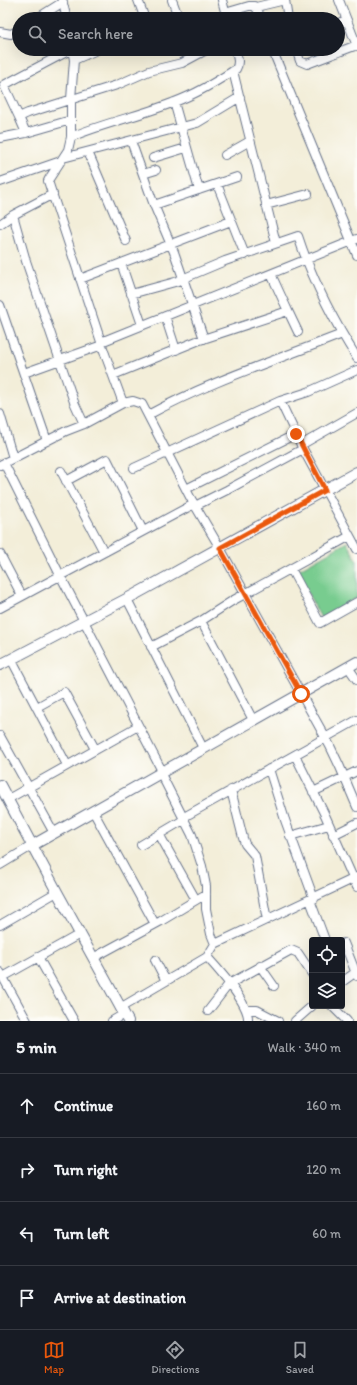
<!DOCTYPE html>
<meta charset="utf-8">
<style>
:root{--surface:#171b24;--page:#242831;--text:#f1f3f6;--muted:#9ea1a6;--line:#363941;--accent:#ea580c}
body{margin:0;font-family:Itim,sans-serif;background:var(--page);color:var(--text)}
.controls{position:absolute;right:12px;bottom:12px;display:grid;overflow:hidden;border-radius:4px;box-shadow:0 4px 16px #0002}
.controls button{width:36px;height:36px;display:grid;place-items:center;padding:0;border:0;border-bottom:1px solid var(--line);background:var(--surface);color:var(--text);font:20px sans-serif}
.stop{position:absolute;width:12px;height:12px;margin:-9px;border:3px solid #ea580c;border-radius:50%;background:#fff}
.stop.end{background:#ea580c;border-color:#fff;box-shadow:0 1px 4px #0008}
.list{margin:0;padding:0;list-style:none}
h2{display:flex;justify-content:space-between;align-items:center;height:52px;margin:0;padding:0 16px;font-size:17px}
h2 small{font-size:13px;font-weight:400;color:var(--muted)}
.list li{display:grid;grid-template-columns:26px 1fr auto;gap:12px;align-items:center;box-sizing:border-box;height:64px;padding:0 16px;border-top:1px solid var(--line)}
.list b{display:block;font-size:15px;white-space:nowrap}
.list em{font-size:13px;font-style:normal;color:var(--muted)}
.icon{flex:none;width:22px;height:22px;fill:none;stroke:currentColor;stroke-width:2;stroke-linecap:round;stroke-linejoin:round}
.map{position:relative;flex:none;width:357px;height:1021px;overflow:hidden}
.search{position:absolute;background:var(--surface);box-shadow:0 4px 16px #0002;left:12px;right:12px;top:12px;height:44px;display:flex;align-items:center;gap:10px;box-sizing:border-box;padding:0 14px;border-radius:22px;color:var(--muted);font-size:15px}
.sheet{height:308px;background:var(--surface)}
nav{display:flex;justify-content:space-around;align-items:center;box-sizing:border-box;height:56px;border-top:1px solid var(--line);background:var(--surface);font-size:11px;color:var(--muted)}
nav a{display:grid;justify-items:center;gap:2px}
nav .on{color:var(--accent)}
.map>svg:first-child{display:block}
.green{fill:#78cc8f;stroke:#4a7e76}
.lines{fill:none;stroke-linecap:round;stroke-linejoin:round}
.minor-casing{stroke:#677289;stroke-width:10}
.tertiary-casing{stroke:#677289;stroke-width:12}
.minor{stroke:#fff;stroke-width:8}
.tertiary{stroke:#fff;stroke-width:10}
.route{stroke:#ea580c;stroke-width:5}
</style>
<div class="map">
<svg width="357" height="1021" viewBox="0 0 357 1021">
<rect width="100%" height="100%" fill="#fdfcf7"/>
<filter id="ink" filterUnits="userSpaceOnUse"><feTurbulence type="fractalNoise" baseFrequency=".025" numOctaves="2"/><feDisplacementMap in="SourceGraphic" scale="8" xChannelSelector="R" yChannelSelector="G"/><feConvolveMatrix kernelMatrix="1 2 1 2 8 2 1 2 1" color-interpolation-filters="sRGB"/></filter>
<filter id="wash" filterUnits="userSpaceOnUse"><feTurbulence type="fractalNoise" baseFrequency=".012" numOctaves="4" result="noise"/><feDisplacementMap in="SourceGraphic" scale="16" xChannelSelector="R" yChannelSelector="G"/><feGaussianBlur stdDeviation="0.9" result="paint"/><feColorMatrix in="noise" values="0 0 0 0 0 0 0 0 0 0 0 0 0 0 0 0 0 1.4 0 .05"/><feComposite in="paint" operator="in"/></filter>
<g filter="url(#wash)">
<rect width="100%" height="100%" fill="#f3eed9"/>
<!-- green -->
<path class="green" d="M 347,542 L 357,561 L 357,598 L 321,618 L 296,571 Z"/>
</g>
<g filter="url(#ink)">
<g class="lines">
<defs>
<path id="minor" d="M 62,0 L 67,19
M 138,0 L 145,19
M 172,0 L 179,19
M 222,0 L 227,19
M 285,0 L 288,19
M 339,0 L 357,46
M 256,7 L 285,0
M 225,13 L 249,6 L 254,6 L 257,9 L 261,19
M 36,19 L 63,2
M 338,23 L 347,20
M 0,32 L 11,34 L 19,30
M 72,49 L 74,60 L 71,99 L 71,137 L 68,150 L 49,179 L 48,181 L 105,354 L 123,403
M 272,49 L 357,255
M 296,49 L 300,61 L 307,64 L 357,45
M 74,60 L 99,49
M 233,71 L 276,243
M 174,102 L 199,190
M 19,117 L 4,85 L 72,49
M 26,133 L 19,117 L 28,113 L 117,85 L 149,71 L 182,63 L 208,49
M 71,137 C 111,120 155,113 193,94 C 208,87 222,78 236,69 C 240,62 237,56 235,49
M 0,138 L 26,133 L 71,120
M 131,141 L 154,205 L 174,252 L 204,339
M 88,152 L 126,241
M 225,155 L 250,141
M 63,158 L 197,123 L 240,97
M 153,158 L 186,148
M 143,174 L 156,170
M 0,182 L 61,161
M 217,184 L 245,255
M 154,205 L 237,177
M 266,205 L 308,194
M 13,215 L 26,261 L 74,402 L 84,424
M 0,224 L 13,215 L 53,194
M 121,263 L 142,325
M 80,279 L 231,221
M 131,294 L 175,282 L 225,261 L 298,236 C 312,279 333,320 357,358
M 0,305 L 47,441
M 288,311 L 298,332
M 165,316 L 176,350
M 101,342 L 357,239
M 24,373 L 102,345
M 113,375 L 197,341 L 288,311 L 271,274
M 280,401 L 303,449 L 357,549
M 0,414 L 13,458
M 148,415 C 210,381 277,360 342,334
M 301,445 L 357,413
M 4,463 L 60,575 L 162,771
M 0,465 L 66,431 L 84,424 L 123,403 L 133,401 L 142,404 L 190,497 L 220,548 L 330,746 L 340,767 L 357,807
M 134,468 L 280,401 L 308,392 L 357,370
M 61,471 L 104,552
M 66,481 L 107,459 L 143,531
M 186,489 L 296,434
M 195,506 L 227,490 L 303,449
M 0,554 L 22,596
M 291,569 L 320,623 L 357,602
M 127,599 L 203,748
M 0,608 L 194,504
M 201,621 L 253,720
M 151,647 L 201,621 L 232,601 L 350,536
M 11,659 L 67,765
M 348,667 L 357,680
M 37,707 L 64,692 L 95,749
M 0,736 L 54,833
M 295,755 L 325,815 L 357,887
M 269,769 L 285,820 L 314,899
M 160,772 L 192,835 L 202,866 L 206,886 L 206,909 L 211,934 L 215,944
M 231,790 L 243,838 L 245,844 L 255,856 L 267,920
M 313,792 L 357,771
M 8,799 L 138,726
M 93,811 L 155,924
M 184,817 L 357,720
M 159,834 L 196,900
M 333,835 L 357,823
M 290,836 L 329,825
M 141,845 L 185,819
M 0,865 L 33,845
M 310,900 L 325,940
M 0,925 L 57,892
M 342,944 L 344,943 L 357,976
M 38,957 L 74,1021
M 207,957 C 218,969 250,1005 248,1021
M 93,958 L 161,921 L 206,894
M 155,960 L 166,981
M 260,966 L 274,986
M 0,972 L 27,1021
M 3,977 L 80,934
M 342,982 L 356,972
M 332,1006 L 347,1021
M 120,1008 L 207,957 L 215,944 L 357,877
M 247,1010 L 257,1010 L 278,1021
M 208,1011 L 229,984 L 291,950 L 298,953 L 312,974
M 112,1021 L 124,1014
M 295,1021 L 312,1006"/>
<path id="tertiary" d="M 0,665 L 134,595 L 357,472
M 0,785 L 57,892 L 128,1021
M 33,845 L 357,662"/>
</defs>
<!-- minor casing -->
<use href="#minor" class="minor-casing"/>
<!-- tertiary casing -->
<use href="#tertiary" class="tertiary-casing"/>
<!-- minor -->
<use href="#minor" class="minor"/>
<!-- tertiary -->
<use href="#tertiary" class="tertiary"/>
</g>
</g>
<g class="lines" filter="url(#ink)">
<!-- route -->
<path class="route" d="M 296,434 L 325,490 L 220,548 L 301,694"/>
</g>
</svg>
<div class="controls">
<button><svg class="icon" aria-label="locate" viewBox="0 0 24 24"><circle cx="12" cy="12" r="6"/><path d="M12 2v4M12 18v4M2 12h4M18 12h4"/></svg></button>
<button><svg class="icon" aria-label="layers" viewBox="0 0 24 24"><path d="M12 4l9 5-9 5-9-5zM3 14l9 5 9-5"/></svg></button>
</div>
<div class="stop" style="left:301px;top:694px"></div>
<div class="stop end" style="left:296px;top:434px"></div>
<div class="search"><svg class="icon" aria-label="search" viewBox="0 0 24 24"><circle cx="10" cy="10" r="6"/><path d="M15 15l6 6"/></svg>Search here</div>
</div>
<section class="sheet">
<h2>5 min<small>Walk · 340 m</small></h2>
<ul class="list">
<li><svg class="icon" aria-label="ahead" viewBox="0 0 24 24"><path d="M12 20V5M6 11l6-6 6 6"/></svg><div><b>Continue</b></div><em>160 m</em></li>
<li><svg class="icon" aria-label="right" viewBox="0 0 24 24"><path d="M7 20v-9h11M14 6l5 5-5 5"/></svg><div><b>Turn right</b></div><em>120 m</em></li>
<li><svg class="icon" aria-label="left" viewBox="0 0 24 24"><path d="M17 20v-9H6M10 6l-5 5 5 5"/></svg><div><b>Turn left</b></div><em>60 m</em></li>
<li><svg class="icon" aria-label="arrive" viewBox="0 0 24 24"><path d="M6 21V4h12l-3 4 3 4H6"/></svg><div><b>Arrive at destination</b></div></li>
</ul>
</section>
<nav>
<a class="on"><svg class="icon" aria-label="map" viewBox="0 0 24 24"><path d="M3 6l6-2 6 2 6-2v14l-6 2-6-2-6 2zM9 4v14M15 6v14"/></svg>Map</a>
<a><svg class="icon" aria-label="directions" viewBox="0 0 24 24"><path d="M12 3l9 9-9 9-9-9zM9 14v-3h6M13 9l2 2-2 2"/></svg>Directions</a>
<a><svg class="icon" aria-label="saved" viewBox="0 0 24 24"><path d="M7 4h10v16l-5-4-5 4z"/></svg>Saved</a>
</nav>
